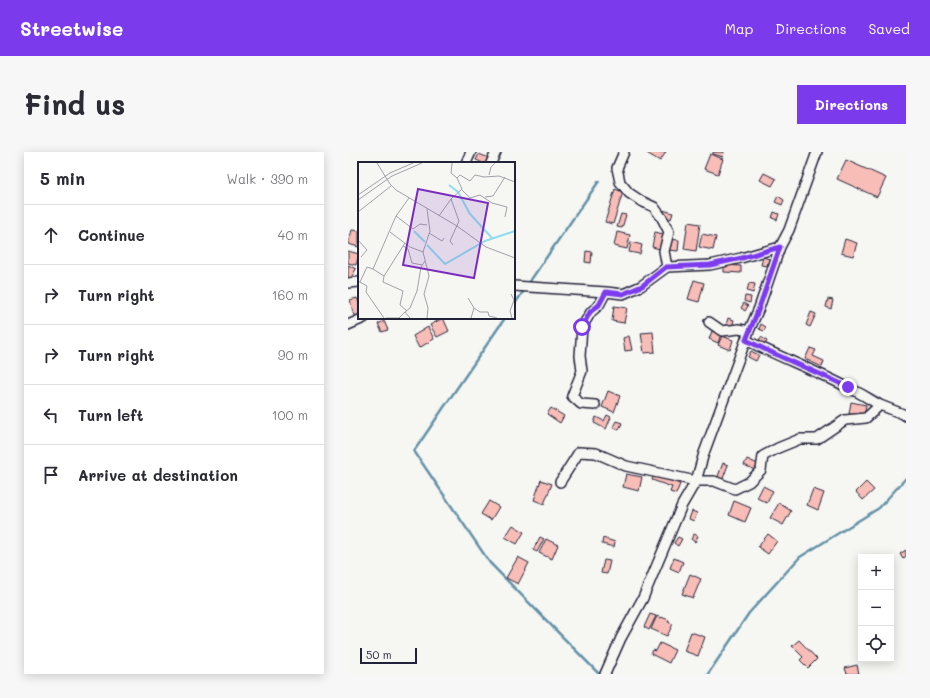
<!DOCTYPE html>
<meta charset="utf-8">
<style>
:root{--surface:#fff;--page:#f7f7f7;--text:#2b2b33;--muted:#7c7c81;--line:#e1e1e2;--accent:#7c3aed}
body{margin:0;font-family:Mali,sans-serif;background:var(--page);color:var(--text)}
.controls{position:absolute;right:12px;bottom:12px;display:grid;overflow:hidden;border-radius:0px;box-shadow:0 2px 10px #0003}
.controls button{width:36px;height:36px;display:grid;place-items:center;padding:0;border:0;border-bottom:1px solid var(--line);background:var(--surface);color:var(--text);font:20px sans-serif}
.scale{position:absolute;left:12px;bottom:10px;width:57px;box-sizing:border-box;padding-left:4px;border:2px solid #22223b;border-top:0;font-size:11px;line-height:14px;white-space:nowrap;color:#22223b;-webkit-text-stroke:3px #f6f6f2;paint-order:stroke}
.stop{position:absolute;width:12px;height:12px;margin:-9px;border:3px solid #7c3aed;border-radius:50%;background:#fff}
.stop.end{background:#7c3aed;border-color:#fff;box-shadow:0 1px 4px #0008}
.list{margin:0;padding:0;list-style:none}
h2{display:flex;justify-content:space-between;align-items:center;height:52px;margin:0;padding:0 16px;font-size:17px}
h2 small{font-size:13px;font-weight:400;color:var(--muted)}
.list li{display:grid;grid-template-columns:26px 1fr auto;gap:12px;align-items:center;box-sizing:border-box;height:60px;padding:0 16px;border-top:1px solid var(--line)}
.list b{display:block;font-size:15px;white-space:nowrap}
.list em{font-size:13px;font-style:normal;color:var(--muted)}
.icon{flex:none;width:22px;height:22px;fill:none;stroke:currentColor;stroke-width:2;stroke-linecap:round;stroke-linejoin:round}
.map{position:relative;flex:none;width:558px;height:522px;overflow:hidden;border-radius:0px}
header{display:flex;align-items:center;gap:24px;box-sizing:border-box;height:56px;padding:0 20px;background:var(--accent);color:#fff}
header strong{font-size:19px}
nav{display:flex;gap:22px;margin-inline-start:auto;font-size:14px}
.intro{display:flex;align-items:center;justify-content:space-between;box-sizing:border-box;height:96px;padding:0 24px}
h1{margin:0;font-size:28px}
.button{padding:10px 18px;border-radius:0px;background:var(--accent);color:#fff;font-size:14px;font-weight:700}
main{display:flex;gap:24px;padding:0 24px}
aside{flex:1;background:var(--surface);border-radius:0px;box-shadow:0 2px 10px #0003}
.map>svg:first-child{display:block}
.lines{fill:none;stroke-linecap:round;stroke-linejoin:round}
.stream{stroke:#6492a7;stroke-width:2.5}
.building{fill:#f9bdb7;stroke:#22223b}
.street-casing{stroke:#22223b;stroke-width:12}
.street{stroke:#f6f6f2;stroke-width:9}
.route{stroke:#7c3aed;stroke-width:5}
.inset-river{fill:none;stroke:#90ddef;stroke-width:2}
.inset-road{fill:none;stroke:#a1a1a9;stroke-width:1}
.view{fill:#7b2cbf;fill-opacity:0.15;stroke:#7b2cbf;stroke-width:2}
.inset-edge{fill:none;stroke:#22223b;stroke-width:2}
</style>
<header>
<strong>Streetwise</strong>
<nav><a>Map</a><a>Directions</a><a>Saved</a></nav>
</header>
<div class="intro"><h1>Find us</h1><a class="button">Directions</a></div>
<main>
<aside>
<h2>5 min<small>Walk · 390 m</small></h2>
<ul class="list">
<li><svg class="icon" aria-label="ahead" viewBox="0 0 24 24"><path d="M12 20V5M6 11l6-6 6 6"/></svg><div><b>Continue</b></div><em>40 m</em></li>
<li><svg class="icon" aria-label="right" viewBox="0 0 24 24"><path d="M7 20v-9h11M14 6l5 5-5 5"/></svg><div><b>Turn right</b></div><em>160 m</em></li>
<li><svg class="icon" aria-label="right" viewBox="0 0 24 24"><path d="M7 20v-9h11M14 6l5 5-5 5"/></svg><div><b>Turn right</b></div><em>90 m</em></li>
<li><svg class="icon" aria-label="left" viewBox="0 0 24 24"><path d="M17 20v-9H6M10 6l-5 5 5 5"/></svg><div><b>Turn left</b></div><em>100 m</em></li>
<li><svg class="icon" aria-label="arrive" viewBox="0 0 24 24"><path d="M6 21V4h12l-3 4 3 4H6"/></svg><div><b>Arrive at destination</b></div></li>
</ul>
</aside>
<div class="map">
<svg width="558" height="522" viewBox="0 0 558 522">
<rect width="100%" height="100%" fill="#f6f6f2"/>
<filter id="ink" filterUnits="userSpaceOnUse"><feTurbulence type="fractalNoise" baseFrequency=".025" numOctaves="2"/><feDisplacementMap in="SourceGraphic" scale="8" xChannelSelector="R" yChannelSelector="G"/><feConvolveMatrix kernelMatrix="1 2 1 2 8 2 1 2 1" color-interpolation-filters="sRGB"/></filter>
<g filter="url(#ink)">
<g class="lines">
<!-- stream -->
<path class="stream" d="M 180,132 L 251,29
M 166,153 L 177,137
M 157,166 L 66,299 L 142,411 L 251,522
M 360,522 L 401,461 L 452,405 L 531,356 L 558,326"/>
</g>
<!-- building -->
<path class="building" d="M 297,0 L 318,0 L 312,9 Z
M 365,0 L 376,0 L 375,5 L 365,2 Z
M 131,2 L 141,6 L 139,11 L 135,11 L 128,8 Z
M 362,2 L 375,7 L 370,22 L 356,17 Z
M 498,8 L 538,26 L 529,45 L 489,27 Z
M 416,21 L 428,27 L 424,34 L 412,28 Z
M 267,37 L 275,40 L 265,72 L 257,70 Z
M 430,44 L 436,48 L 434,53 L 427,50 Z
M 315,58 L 325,61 L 323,67 L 313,63 Z
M 426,60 L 431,62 L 429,68 L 424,66 Z
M 273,62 L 278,63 L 274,76 L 269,75 Z
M 340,70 L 352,72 L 348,99 L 336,97 Z
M 4,78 L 11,79 L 11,95 L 0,92 Z
M 269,80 L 282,83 L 279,97 L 266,94 Z
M 307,80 L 319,83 L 315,98 L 304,95 Z
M 354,82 L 368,85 L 365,98 L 351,95 Z
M 321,87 L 331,88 L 330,99 L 320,98 Z
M 497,87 L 509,91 L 505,104 L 493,101 Z
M 283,90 L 294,93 L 292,102 L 281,100 Z
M 0,99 L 11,102 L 8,113 L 0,111 Z
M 238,99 L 244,100 L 243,111 L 237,110 Z
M 415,105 L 421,107 L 419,114 L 413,113 Z
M 0,113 L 8,117 L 2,128 L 0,127 Z
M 376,113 L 393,114 L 393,121 L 376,120 Z
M 346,128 L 356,131 L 351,150 L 340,147 Z
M 401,131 L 407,132 L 405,141 L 399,139 Z
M 397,144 L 403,145 L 402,151 L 396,149 Z
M 9,146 L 11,151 L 11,163 L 6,164 L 2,148 Z
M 480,147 L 485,148 L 483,157 L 478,155 Z
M 396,151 L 400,154 L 397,159 L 393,156 Z
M 266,154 L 279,156 L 276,171 L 264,169 Z
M 463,160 L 468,162 L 462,175 L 458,173 Z
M 95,166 L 101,179 L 89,185 L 82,173 Z
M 380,166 L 386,168 L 384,175 L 378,173 Z
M 36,169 L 40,178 L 34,180 L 30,172 Z
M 413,172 L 418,175 L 416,179 L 411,177 Z
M 80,175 L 86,187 L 71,196 L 65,184 Z
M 364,179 L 373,182 L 370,191 L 361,187 Z
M 305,180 L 307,200 L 296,201 L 293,181 Z
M 281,184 L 284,198 L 277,199 L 275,186 Z
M 374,184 L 385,188 L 382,198 L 370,193 Z
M 413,185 L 419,189 L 416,194 L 410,190 Z
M 462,196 L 468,198 L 465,204 L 476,209 L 474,215 L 457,207 Z
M 403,199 L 411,203 L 408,209 L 400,205 Z
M 260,239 L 272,244 L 266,260 L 254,255 Z
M 503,250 L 518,253 L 516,265 L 501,262 Z
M 203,256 L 216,264 L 212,271 L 199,262 Z
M 259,263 L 263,265 L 258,277 L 246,271 L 248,265 L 256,269 Z
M 268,269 L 274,271 L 271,278 L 265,275 Z
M 399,307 L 412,313 L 409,319 L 396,313 Z
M 375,311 L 380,313 L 374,329 L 369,327 Z
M 278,322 L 294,325 L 291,339 L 275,335 Z
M 306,323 L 332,332 L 328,342 L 322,340 L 324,335 L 304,328 Z
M 193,328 L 204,332 L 196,352 L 186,348 Z
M 518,330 L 526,338 L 515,348 L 508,340 Z
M 415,334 L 425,339 L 419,351 L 409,346 Z
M 465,337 L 476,341 L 470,358 L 459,353 Z
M 141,349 L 151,355 L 143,368 L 133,362 Z
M 386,349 L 403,356 L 397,370 L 381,363 Z
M 431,351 L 443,359 L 435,373 L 422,366 Z
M 344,359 L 349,361 L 346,369 L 341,367 Z
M 165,373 L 176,380 L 169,392 L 157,385 Z
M 346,382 L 350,384 L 347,390 L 343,387 Z
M 420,382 L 429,389 L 420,402 L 410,395 Z
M 192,385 L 196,387 L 189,400 L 185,398 Z
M 330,385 L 334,387 L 330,394 L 326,391 Z
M 255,386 L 267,390 L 266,395 L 254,392 Z
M 198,387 L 210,393 L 204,407 L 191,401 Z
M 558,398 L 558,404 L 555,407 L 552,402 Z
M 170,405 L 181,411 L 170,432 L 158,426 Z
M 326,406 L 335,410 L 331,420 L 322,416 Z
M 256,408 L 262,409 L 259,422 L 253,421 Z
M 342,422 L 353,427 L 345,446 L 334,442 Z
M 302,462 L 308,464 L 301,478 L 296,475 Z
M 309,464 L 313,466 L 313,465 L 321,468 L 320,470 L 325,472 L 319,484 L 303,477 Z
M 343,480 L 357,485 L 350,504 L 336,499 Z
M 451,488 L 469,507 L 460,516 L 452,508 L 455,505 L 444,494 Z
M 312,491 L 327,498 L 321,511 L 303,502 L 305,498 L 308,499 Z
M 509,513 L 511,522 L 499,522 L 497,516 Z"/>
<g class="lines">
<defs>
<path id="street" d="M 276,0 L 269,16 L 272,30 L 281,41 L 293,49 L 306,55 L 314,66 L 321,80 L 316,99 L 319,115
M 118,11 L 123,0
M 143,11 L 148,0
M 0,131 L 11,130
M 166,134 L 258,140 L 275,142 L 293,134 L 319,115 L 362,113 L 393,106 L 432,95
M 361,170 L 374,179 L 391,177 L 401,179
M 0,173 L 16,166
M 398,188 C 431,205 466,218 499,235 C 511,240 521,247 532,253
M 247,253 L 233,252 L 224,244 L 234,219 L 232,204 L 234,175 L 243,160 L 251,153 L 258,140
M 212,330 L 231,300 L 248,301 L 278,314 L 348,329 L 366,329 L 387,337 L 401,330 L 413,318 L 415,304 L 430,296 L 452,287 L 469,287 L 497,268 L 518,266 L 532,253 L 555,262 L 558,264
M 257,522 L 273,486 L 295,446 L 334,353 L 348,329 L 356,301 L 401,179 L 411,156 L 432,95 L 441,78 L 469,0"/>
</defs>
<!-- street casing -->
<use href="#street" class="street-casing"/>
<!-- street -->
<use href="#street" class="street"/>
</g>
</g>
<g class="lines" filter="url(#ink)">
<!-- route -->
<path class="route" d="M 234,175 L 242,160 L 251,153 L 258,140 L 275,142 L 294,134 L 318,115 L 362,113 L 394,106 L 432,95 L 411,156 L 398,188 C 431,205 466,219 500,235"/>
</g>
<!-- overview -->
<g transform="translate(10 10)">
<rect width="157" height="157" fill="#f6f6f2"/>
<path class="inset-river" d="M 91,23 L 100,30 L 112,52 L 134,76M 56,69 L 67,80M 69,83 L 87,102 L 127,79 L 157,69"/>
<path class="inset-road" d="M 19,1 L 32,22 L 38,28 L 99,64 L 128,85 L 157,96M 94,1 L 93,11 L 99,16 L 102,13 L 112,19 L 117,13 L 126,15 L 141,14 L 157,20M 131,13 L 133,5 L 137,1M 104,28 L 112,36 L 122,33 L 134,41 L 149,45 L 147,55M 0,33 L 32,11 L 55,1M 127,35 L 135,34 L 147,15M 0,38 L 34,14 L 64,1M 0,50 L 33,24M 38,54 L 55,67 L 62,62 L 69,63M 81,54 L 93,37M 32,70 L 52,85 L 65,90M 71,71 L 84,79 L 86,76M 0,78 L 9,88 L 3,95M 47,81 L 26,114 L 15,107 L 38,54 L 51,36M 95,83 L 92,79 L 101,59 L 93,37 L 104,27 L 99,16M 45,84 L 50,87 L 54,101 L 64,103M 26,114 L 25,120 L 45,129 L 42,143 L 49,149M 0,119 L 9,124 L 8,130 L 26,156M 2,120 L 9,105 L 15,107M 153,132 L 156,138 L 152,149 L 154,156M 110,136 L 116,146 L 113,156M 116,146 L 122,150 L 130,150 L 131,154 L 139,156M 47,150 L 52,146 L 59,129 L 63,105 L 67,99M 28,156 L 41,156 L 47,150 L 52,156M 69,156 L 70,146 L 66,132 L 71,114 L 65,90 L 72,69 L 69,47"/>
<path class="view" d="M 60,27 L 130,41 L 116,116 L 45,103 Z"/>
<rect width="157" height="157" class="inset-edge"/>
</g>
</svg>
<div class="controls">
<button>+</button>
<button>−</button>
<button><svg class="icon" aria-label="locate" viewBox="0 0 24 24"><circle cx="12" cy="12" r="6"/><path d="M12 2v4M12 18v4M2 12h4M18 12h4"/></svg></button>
</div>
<div class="scale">50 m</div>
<div class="stop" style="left:234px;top:175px"></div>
<div class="stop end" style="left:500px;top:235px"></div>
</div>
</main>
